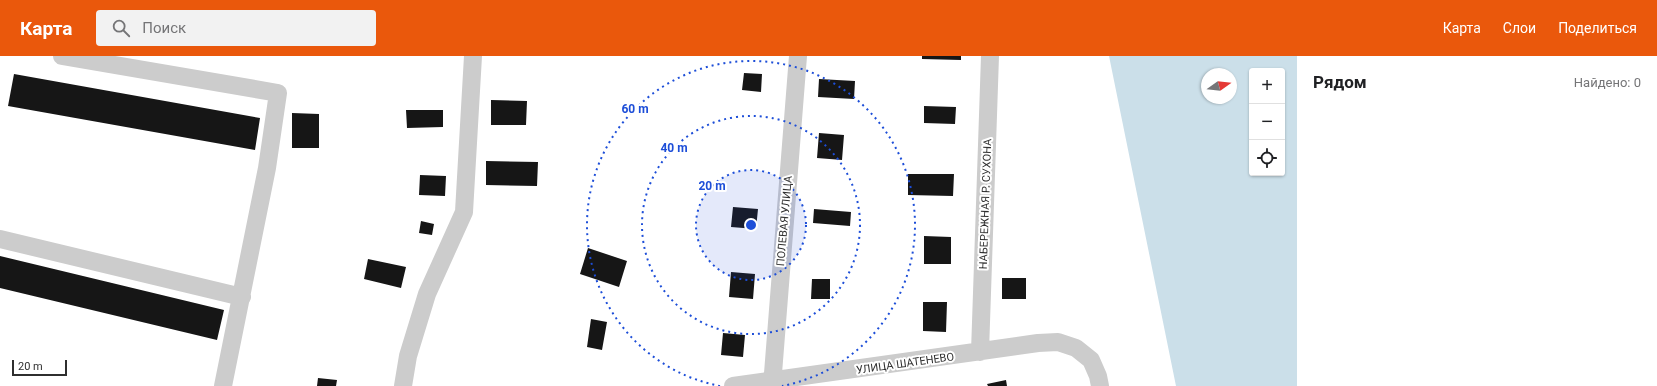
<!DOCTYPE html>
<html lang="ru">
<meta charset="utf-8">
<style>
:root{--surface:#fff;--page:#f2f2f2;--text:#202124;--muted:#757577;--line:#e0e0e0;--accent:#ea580c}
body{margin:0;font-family:Roboto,sans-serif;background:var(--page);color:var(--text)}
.controls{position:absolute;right:12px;top:12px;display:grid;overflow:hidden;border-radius:4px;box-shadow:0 1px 3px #0004}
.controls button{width:36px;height:36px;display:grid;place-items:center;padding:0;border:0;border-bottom:1px solid var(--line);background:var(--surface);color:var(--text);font:20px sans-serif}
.compass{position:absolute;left:1201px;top:12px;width:36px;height:36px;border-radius:50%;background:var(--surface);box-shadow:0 1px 3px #0004;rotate:75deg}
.scale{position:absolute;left:12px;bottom:10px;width:55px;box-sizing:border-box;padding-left:4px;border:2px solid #2f2f2f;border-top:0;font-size:11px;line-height:14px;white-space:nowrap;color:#2f2f2f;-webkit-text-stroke:3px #fff;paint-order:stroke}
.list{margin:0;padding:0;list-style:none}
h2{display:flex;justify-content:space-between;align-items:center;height:52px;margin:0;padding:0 16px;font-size:17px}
h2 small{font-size:13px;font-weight:400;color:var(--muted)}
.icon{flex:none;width:22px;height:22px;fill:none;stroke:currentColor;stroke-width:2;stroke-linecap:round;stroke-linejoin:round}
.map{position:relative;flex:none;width:1297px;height:330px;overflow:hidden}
header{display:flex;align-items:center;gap:24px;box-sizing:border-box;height:56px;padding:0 20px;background:var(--accent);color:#fff}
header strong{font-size:19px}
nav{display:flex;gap:22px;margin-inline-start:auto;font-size:14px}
.search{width:280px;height:36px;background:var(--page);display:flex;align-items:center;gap:10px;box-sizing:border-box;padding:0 14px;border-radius:4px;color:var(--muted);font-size:15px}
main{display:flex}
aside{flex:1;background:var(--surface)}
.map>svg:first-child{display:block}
.water{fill:#cbdfe9;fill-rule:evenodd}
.building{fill:#161616}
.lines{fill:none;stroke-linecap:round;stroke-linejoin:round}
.minor{stroke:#ccc;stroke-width:18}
.ring{fill:none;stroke:#1d4ed8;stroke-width:2;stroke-dasharray:2 4}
.labels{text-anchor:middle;stroke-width:4;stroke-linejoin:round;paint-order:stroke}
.street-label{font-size:11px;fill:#2f2f2f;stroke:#fff}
.centre{fill:#1d4ed8;stroke:#fff;stroke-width:2}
.ring-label{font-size:12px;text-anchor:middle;font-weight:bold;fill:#1d4ed8;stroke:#fff;stroke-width:4;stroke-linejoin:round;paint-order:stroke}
</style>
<header>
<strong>Карта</strong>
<div class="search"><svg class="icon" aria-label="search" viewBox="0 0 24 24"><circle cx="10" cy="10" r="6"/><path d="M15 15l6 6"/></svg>Поиск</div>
<nav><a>Карта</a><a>Слои</a><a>Поделиться</a></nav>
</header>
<main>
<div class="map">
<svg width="1297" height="330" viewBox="0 0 1297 330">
<rect width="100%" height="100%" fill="#fff"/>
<!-- water -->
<path class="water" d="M 1109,0 L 1297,0 L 1297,330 L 1176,330 ZM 1252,15 L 1282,15 L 1282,117 L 1252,117 ZM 1207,18 L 1231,18 L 1231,42 L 1207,42 Z"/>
<!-- building -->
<path class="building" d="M 922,0 L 961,0 L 961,4 L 922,3 Z
M 744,17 L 762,18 L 761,36 L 742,34 Z
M 14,18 L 260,62 L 255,94 L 8,50 Z
M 819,23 L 855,25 L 854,43 L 818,41 Z
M 491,44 L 527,45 L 526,69 L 491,69 Z
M 924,50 L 956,51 L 955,68 L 924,67 Z
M 406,54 L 443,54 L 443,71 L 407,72 Z
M 292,57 L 319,58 L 319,92 L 292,92 Z
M 819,77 L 844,79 L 842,104 L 817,102 Z
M 486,105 L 538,106 L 537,130 L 486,129 Z
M 908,118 L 954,118 L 953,140 L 908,139 Z
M 420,119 L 446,120 L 445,140 L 419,139 Z
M 733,151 L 758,153 L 756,173 L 731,171 Z
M 814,153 L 851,156 L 850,170 L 813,167 Z
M 421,165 L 434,168 L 432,179 L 419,177 Z
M 924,180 L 951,181 L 951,208 L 924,208 Z
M 588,192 L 627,205 L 619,231 L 580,218 Z
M 0,200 L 224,254 L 217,284 L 0,232 Z
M 368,203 L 406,211 L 401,232 L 364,223 Z
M 731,216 L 755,218 L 753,243 L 729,241 Z
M 1002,222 L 1026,222 L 1026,243 L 1002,243 Z
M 812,223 L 830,223 L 830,243 L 811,243 Z
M 923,246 L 947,246 L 946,276 L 923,275 Z
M 591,263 L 607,266 L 602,294 L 587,291 Z
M 723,277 L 745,279 L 743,301 L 721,299 Z
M 318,322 L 337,324 L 336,330 L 317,330 Z
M 1006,324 L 1007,330 L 988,330 L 987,328 Z"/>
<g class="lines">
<!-- minor -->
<path class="minor" d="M 62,0 L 278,37 L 267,112 L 223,330
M 0,183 L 242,241
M 980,296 L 990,0
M 403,330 L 408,300 L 427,238 L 464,156 L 473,0
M 733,330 L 1038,287 L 1058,286 L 1076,292 L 1091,304 L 1098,320 L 1100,330
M 772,330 L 798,0"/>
</g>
<!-- distance rings -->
<circle cx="751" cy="169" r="55" fill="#1d4ed8" fill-opacity=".12"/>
<g class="ring">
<circle cx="751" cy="169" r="55"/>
<circle cx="751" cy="169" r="109"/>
<path d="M720 330A164 164 0 1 1 782 330"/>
</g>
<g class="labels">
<!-- street labels -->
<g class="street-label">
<text transform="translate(985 148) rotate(-88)" y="4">НАБЕРЕЖНАЯ Р. СУХОНА</text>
<text transform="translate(784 165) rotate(-85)" y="4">ПОЛЕВАЯ УЛИЦА</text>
<text transform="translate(905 307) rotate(-8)" y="4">УЛИЦА ШАТЕНЕВО</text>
</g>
</g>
<circle cx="751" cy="169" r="6" class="centre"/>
<g class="ring-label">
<text x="635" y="57">60 m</text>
<text x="674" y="96">40 m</text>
<text x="712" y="134">20 m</text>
</g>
</svg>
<div class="controls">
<button>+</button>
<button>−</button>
<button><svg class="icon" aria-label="locate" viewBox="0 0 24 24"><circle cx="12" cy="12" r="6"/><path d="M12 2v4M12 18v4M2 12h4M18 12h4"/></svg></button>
</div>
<svg class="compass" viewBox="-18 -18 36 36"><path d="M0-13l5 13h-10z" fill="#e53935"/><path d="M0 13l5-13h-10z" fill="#757577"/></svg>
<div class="scale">20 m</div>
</div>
<aside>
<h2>Рядом<small>Найдено: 0</small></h2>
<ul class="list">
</ul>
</aside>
</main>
